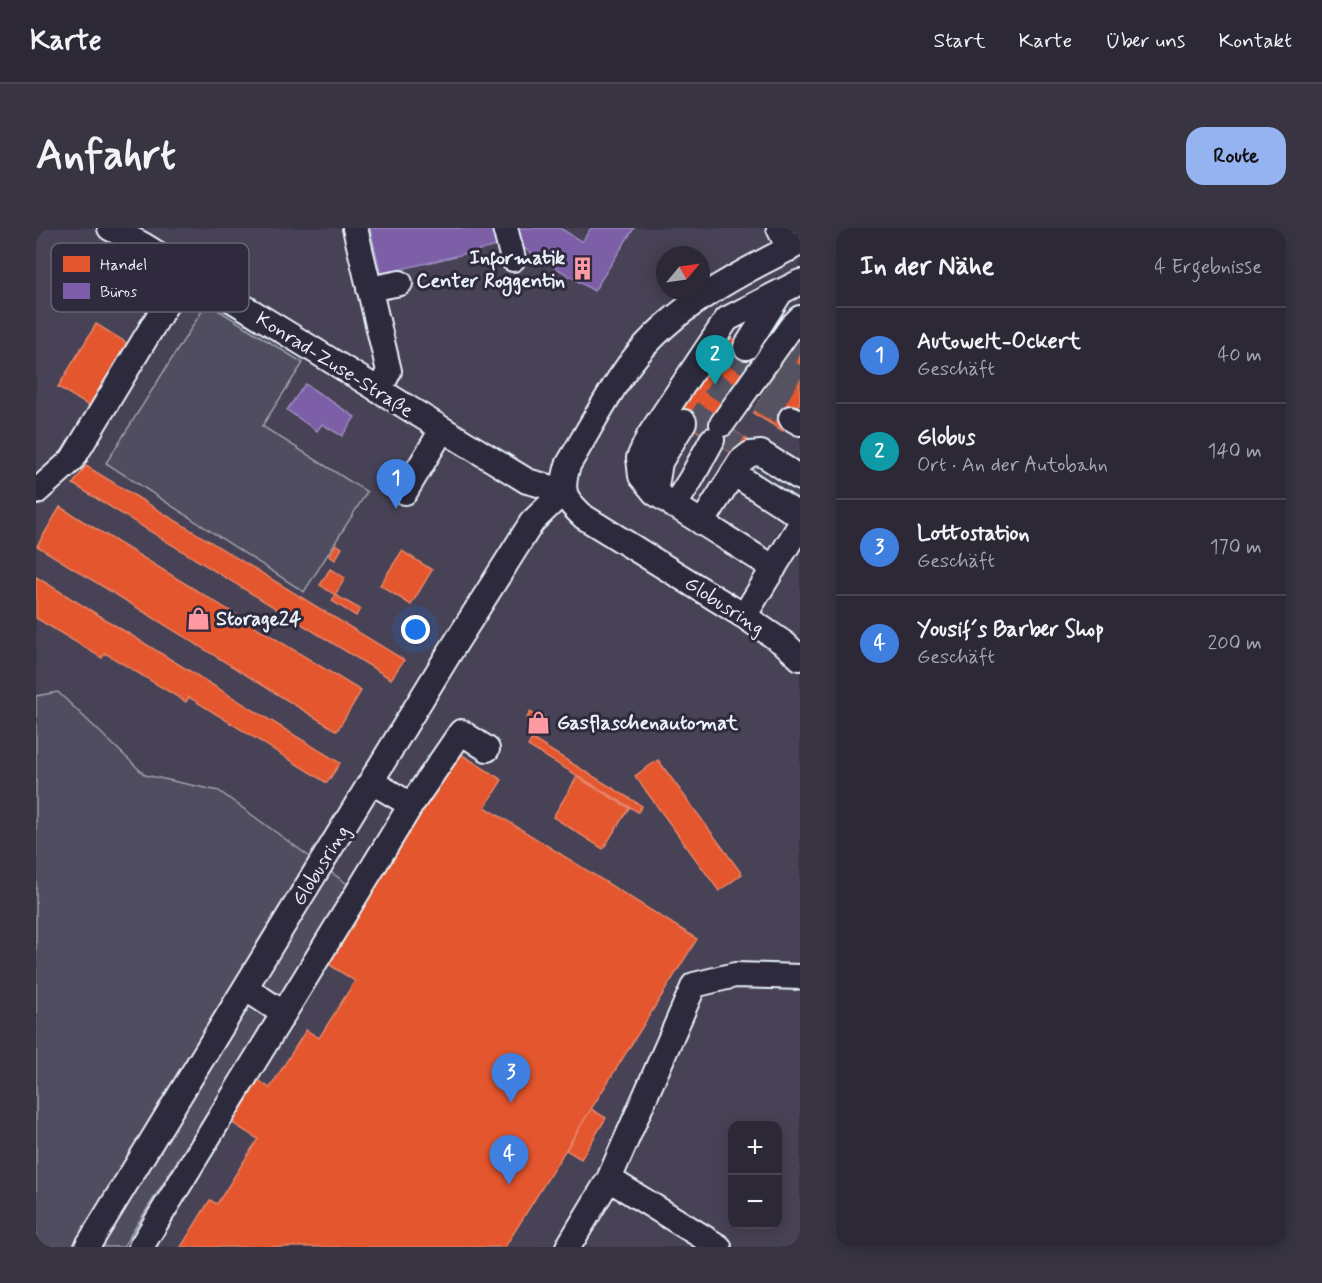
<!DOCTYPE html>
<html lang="de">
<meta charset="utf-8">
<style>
:root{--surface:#2c2836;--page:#383442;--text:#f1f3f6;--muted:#a6a6ad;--line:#484451;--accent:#95b2f1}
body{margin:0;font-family:Mynerve,sans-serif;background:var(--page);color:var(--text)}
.controls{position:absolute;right:18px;bottom:18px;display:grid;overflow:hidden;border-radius:12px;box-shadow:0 3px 15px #0003}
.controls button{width:54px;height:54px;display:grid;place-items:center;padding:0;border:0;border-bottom:2px solid var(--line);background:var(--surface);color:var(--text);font:30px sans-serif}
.compass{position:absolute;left:620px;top:18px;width:54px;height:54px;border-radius:50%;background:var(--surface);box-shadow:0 3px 15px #0003;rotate:61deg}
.you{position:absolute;left:380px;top:402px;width:21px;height:21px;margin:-15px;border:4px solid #fff;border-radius:50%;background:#1a73e8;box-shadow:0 0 0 9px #1a73e833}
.badge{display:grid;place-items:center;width:39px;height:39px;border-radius:50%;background:var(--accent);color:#fff;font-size:20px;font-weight:700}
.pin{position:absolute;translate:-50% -50px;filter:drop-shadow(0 2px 3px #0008)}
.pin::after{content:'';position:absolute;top:32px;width:21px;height:18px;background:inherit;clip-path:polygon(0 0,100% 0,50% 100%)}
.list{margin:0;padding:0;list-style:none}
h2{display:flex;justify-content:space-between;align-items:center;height:78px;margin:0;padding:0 24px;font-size:26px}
h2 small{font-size:20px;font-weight:400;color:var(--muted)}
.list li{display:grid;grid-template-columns:39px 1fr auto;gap:18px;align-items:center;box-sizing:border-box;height:96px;padding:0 24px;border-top:2px solid var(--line)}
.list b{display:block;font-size:22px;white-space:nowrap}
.list p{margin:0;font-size:20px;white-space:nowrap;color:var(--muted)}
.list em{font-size:20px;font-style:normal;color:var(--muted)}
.map{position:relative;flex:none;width:764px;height:1019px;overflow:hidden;border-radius:18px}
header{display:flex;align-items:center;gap:36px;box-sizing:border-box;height:84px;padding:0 30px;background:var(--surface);border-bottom:2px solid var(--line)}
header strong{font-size:28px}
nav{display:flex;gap:33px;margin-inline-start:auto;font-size:21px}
.intro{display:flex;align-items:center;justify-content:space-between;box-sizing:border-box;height:144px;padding:0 36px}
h1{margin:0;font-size:42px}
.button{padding:15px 27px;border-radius:18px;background:var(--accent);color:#111;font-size:21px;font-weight:700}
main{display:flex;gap:36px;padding:0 36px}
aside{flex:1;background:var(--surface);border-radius:18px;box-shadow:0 3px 15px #0003}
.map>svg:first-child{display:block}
.built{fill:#464354;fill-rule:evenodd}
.green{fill:#504e5f;stroke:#9ca0ac;stroke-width:1.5}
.shops{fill:#e4572e;stroke:#e5856b;stroke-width:1.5}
.offices{fill:#7b5ea7;stroke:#9c8abf;stroke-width:1.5}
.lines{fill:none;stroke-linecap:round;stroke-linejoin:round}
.minor-tunnel{stroke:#545262;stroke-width:24;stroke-dasharray:24 12;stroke-linecap:butt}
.minor-casing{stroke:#e8f1f8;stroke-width:28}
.minor{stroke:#2f2a3d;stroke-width:24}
.labels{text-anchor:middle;stroke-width:6;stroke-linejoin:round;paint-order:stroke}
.poi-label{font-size:20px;font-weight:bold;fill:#e8f1f8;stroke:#2f2a3d;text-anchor:start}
.street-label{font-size:20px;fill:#e8f1f8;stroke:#2f2a3d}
.key{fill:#2f2a3d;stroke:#666675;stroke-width:1.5}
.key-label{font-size:16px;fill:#e8f1f8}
</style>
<header>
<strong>Karte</strong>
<nav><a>Start</a><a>Karte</a><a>Über uns</a><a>Kontakt</a></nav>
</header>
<div class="intro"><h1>Anfahrt</h1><a class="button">Route</a></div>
<main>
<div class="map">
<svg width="764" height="1019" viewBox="0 0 764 1019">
<rect width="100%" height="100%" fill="#3a3648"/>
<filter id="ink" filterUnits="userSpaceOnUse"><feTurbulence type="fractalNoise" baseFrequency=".0167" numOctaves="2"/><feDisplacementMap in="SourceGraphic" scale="12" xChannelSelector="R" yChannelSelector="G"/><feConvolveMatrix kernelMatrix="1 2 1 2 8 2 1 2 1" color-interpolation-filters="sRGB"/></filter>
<g filter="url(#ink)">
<!-- built -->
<path class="built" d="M 0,0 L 764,0 L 764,1019 L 87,1019 L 314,658 L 183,563 L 109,547 L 23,464 L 0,468 ZM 629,27 L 665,27 L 665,63 L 629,63 ZM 696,898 L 742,898 L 742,996 L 696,996 Z"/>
<!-- green -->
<path class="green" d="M 171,75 L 267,135 L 226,198 L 331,264 L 268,364 L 70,235 Z
M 22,464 L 109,547 L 183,563 L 314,658 L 87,1019 L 0,1019 L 0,468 Z"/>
<!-- shops -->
<path class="shops" d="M 60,96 L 91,115 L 53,178 L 22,159 Z
M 687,105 L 722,127 L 671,209 L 636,187 Z
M 764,105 L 764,174 L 747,203 L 717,185 Z
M 682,193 L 712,212 L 701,228 L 671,209 Z
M 50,238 L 368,432 L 355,451 L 37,256 Z
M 24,279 L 325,463 L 301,503 L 1,318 Z
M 300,316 L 306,320 L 299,332 L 293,328 Z
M 366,323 L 396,342 L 375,377 L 344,357 Z
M 294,341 L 309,350 L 299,367 L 284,357 Z
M 0,349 L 304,535 L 291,555 L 153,469 L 150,474 L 69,425 L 66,430 L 0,390 Z
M 299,367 L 324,381 L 320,388 L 296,373 Z
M 494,484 L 504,490 L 506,487 L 510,490 L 505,499 L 491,490 Z
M 496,511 L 606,578 L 602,584 L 492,518 Z
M 420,523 L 466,552 L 449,579 L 661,711 L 469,1019 L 145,1019 L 174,972 L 181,976 L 222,911 L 193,893 L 219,850 L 234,860 L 270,802 L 283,810 L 319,753 L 289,734 Z
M 622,532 L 706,646 L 683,663 L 599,548 Z
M 541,549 L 593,580 L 567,621 L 517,589 Z
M 555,881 L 570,890 L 545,931 L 530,922 Z"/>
<!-- offices -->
<path class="offices" d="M 334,0 L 461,0 L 465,17 L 345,46 Z
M 482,0 L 524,0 L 546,14 L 555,0 L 598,0 L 558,63 L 486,19 Z
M 269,156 L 319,189 L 306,208 L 286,196 L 281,203 L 251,182 Z"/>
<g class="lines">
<!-- minor-tunnel -->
<path class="minor-tunnel" d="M 754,122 L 764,127
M 744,139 L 764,151
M 734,155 L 764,173
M 724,172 L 755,190
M 659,201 L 710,119
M 688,220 L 698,203"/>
<defs>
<path id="minor" d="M 74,0 L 107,17 L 491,253 L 528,263
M 319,0 L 353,143 L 343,163
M 469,0 L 477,31
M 743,0 L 753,21
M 764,15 C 697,49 629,82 586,147 C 566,176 550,207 532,237 C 524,265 528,270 548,289 L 708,388 L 749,416 L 764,430
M 333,61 L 364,55
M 710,119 L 744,65
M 755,190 L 764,195
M 686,196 L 755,99 L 764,90
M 697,245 L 764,288
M 0,264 L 36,232 L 150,43
M 369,264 L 406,202
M 619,265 L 624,234 L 648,194
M 638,278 L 655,251 L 676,212
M 666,295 L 705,233 L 714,226 L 725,225 L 764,250
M 738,340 L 619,265 L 605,248 L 603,230 L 613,208 L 691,91 L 764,54
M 708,388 L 764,297
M 336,554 L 375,577
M 209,760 L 247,785
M 573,951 L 683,1019
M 51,1019 L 414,424 L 496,294 L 528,263
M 105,1019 L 375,577 L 425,504 L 451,521
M 532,1019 L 573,951 L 658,757 L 699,747 L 764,749"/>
</defs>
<!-- minor casing -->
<use href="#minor" class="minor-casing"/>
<!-- minor -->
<use href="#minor" class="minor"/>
</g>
</g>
<!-- icons -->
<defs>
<symbol id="building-bare" viewBox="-9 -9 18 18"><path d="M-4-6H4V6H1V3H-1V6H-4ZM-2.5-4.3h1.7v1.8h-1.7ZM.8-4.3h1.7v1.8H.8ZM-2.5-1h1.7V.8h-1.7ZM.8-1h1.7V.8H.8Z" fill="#ff9aa2" stroke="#2f2a3d" stroke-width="2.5" paint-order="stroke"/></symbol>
<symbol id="shop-bare" viewBox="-9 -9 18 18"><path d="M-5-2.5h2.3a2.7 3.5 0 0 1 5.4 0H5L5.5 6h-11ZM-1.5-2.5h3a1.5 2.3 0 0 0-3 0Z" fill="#ff9aa2" stroke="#2f2a3d" stroke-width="2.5" paint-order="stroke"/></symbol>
</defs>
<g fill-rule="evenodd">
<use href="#building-bare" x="530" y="24" width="33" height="33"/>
<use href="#shop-bare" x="146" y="374" width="33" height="33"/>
<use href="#shop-bare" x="486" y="478" width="33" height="33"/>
</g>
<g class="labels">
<!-- poi labels -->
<g class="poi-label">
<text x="529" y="36" text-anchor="end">Informatik<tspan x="529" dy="23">Center Roggentin</tspan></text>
<text x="180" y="397">Storage24</text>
<text x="521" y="501">Gasflaschenautomat</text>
</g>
<!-- street labels -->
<g class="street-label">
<text transform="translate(299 136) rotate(32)" y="7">Konrad-Zuse-Straße</text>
<text transform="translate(689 377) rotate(33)" y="7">Globusring</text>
<text transform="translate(284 637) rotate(-58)" y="7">Globusring</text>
</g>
</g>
<!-- legend -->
<rect x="15" y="15" width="198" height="69" rx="9" class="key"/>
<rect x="27" y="28" width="27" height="16" fill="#e4572e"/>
<rect x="27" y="55" width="27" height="16" fill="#7b5ea7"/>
<g class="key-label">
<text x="64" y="42">Handel</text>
<text x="64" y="69">Büros</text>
</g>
</svg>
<div class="controls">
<button>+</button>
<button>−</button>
</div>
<svg class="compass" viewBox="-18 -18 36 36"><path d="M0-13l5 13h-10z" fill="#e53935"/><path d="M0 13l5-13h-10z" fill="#a6a6ad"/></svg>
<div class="you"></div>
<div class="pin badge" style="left:360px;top:281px;background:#3f7fe0">1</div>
<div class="pin badge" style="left:679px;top:157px;background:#0f9aa8">2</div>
<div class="pin badge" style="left:475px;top:875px;background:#3f7fe0">3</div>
<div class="pin badge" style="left:473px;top:957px;background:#3f7fe0">4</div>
</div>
<aside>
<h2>In der Nähe<small>4 Ergebnisse</small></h2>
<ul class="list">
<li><span class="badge" style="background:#3f7fe0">1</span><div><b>Autowelt-Ockert</b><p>Geschäft</p></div><em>40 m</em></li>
<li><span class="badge" style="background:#0f9aa8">2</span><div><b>Globus</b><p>Ort · An der Autobahn</p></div><em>140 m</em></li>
<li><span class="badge" style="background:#3f7fe0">3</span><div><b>Lottostation</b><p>Geschäft</p></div><em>170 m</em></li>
<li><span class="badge" style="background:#3f7fe0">4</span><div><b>Yousif´s Barber Shop</b><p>Geschäft</p></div><em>200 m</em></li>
</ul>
</aside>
</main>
